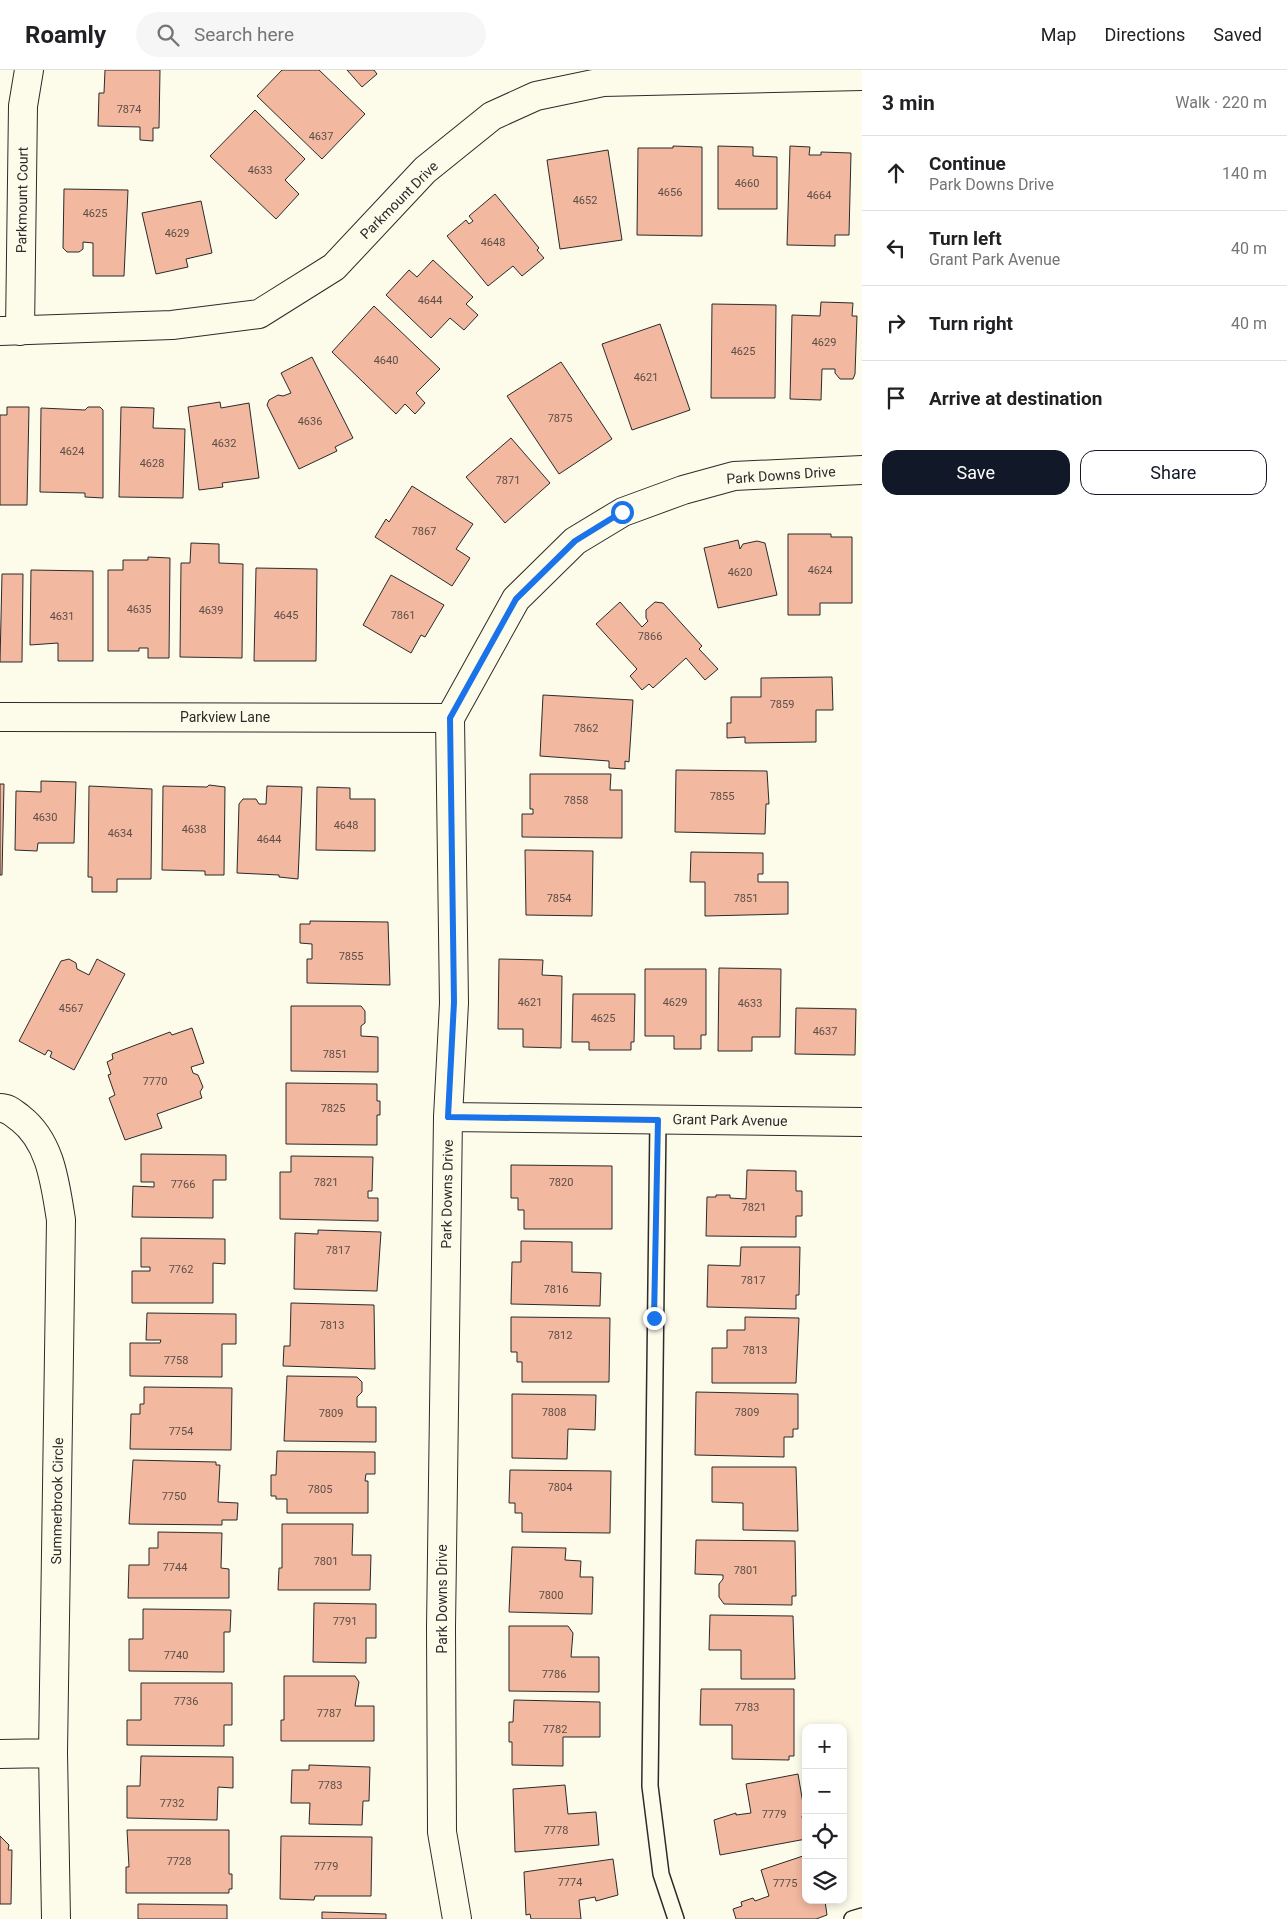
<!DOCTYPE html>
<meta charset="utf-8">
<style>
:root{--surface:#fff;--page:#f6f6f6;--text:#202124;--muted:#757577;--line:#e0e0e0;--accent:#111827}
body{margin:0;font-family:Roboto,sans-serif;background:var(--page);color:var(--text)}
.controls{position:absolute;right:15px;bottom:15px;display:grid;overflow:hidden;border-radius:10px;box-shadow:0 2px 8px #0003}
.controls button{width:45px;height:45px;display:grid;place-items:center;padding:0;border:0;border-bottom:1px solid var(--line);background:var(--surface);color:var(--text);font:25px sans-serif}
.stop{position:absolute;width:15px;height:15px;margin:-11px;border:4px solid #1a73e8;border-radius:50%;background:#fff}
.stop.end{background:#1a73e8;border-color:#fff;box-shadow:0 1px 5px #0008}
.list{margin:0;padding:0;list-style:none}
h2{display:flex;justify-content:space-between;align-items:center;height:65px;margin:0;padding:0 20px;font-size:21px}
h2 small{font-size:16px;font-weight:400;color:var(--muted)}
.list li{display:grid;grid-template-columns:32px 1fr auto;gap:15px;align-items:center;box-sizing:border-box;height:75px;padding:0 20px;border-top:1px solid var(--line)}
.list b{display:block;font-size:19px;white-space:nowrap}
.list p{margin:0;font-size:16px;white-space:nowrap;color:var(--muted)}
.list em{font-size:16px;font-style:normal;color:var(--muted)}
.actions{display:flex;gap:10px;padding:15px 20px}
.actions a{flex:1;padding:11px 0;border:1px solid var(--accent);border-radius:15px;text-align:center;font-size:18px;color:var(--accent)}
.actions .main{background:var(--accent);color:#fff}
.icon{flex:none;width:28px;height:28px;fill:none;stroke:currentColor;stroke-width:2;stroke-linecap:round;stroke-linejoin:round}
.map{position:relative;flex:none;width:862px;height:1849px;overflow:hidden}
header{display:flex;align-items:center;gap:30px;box-sizing:border-box;height:70px;padding:0 25px;background:var(--surface);border-bottom:1px solid var(--line)}
header strong{font-size:24px}
nav{display:flex;gap:28px;margin-inline-start:auto;font-size:18px}
.search{width:350px;height:45px;background:var(--page);display:flex;align-items:center;gap:12px;box-sizing:border-box;padding:0 18px;border-radius:28px;color:var(--muted);font-size:19px}
main{display:flex}
aside{flex:1;background:var(--surface)}
.map>svg:first-child{display:block}
.building{fill:#f2b8a0;stroke:#2b2b2b}
.lines{fill:none;stroke-linecap:round;stroke-linejoin:round}
.service-casing{stroke:#2b2b2b;stroke-width:18}
.minor-casing{stroke:#2b2b2b;stroke-width:30}
.service{stroke:#fdfbea;stroke-width:15}
.minor{stroke:#fdfbea;stroke-width:28}
.route{stroke:#1a73e8;stroke-width:6}
.labels{text-anchor:middle;stroke-width:4;stroke-linejoin:round;paint-order:stroke}
.number-label{font-size:11px;fill:#5d4e48}
.street-label{font-size:14px;fill:#2b2b2b;stroke:#fdfbea}
</style>
<header>
<strong>Roamly</strong>
<div class="search"><svg class="icon" aria-label="search" viewBox="0 0 24 24"><circle cx="10" cy="10" r="6"/><path d="M15 15l6 6"/></svg>Search here</div>
<nav><a>Map</a><a>Directions</a><a>Saved</a></nav>
</header>
<main>
<div class="map">
<svg width="862" height="1849" viewBox="0 0 862 1849">
<rect width="100%" height="100%" fill="#fdfbea"/>
<!-- building -->
<path class="building" d="M 105,0 L 160,0 L 159,58 L 153,58 L 153,71 L 140,70 L 140,57 L 98,56 L 99,23 L 104,23 Z
M 282,0 L 319,0 L 365,44 L 322,89 L 257,26 Z
M 347,0 L 374,0 L 377,4 L 362,17 Z
M 255,40 L 305,89 L 285,110 L 299,124 L 276,149 L 210,86 Z
M 673,76 L 702,77 L 702,166 L 637,165 L 638,78 L 673,78 Z
M 718,76 L 753,77 L 753,86 L 777,87 L 777,139 L 718,139 Z
M 790,76 L 810,77 L 809,85 L 821,85 L 821,82 L 851,83 L 849,165 L 835,165 L 835,176 L 787,175 Z
M 608,80 L 622,170 L 560,179 L 547,90 Z
M 64,119 L 128,120 L 124,206 L 93,206 L 93,173 L 83,172 L 83,179 L 79,182 L 67,182 L 63,178 Z
M 495,124 L 539,178 L 537,180 L 544,188 L 522,206 L 513,196 L 488,216 L 447,166 L 466,150 L 469,154 L 473,151 L 469,146 Z
M 201,131 L 212,183 L 186,189 L 188,197 L 156,204 L 142,143 Z
M 433,190 L 473,227 L 466,234 L 478,245 L 464,260 L 450,248 L 431,268 L 386,225 L 409,200 L 417,207 Z
M 821,232 L 853,233 L 852,246 L 857,246 L 855,304 L 853,309 L 840,309 L 835,303 L 835,299 L 822,299 L 821,330 L 790,329 L 792,245 L 820,246 Z
M 712,234 L 776,235 L 775,328 L 711,328 Z
M 374,236 L 440,299 L 416,323 L 425,333 L 415,344 L 405,334 L 396,344 L 332,282 Z
M 660,254 L 690,340 L 632,360 L 602,274 Z
M 312,287 L 353,368 L 335,377 L 337,381 L 299,399 L 267,335 L 269,330 L 278,325 L 283,326 L 291,323 L 281,303 Z
M 561,292 L 612,369 L 559,404 L 507,326 Z
M 220,332 L 221,338 L 249,333 L 259,408 L 222,413 L 223,417 L 199,420 L 188,337 Z
M 7,337 L 29,337 L 27,435 L 0,435 L 0,345 L 7,345 Z
M 88,337 L 100,337 L 103,340 L 103,428 L 85,427 L 85,423 L 40,422 L 41,338 L 85,340 Z
M 121,337 L 154,338 L 153,358 L 185,359 L 183,428 L 119,427 Z
M 511,368 L 550,413 L 505,453 L 466,407 Z
M 412,416 L 473,454 L 456,479 L 470,488 L 452,516 L 375,467 L 386,449 L 389,452 Z
M 788,464 L 831,464 L 831,467 L 852,467 L 852,533 L 820,533 L 820,545 L 788,545 Z
M 738,470 L 740,479 L 743,474 L 757,471 L 765,473 L 777,525 L 718,538 L 704,478 Z
M 191,473 L 219,474 L 219,493 L 243,494 L 242,588 L 180,587 L 181,493 L 190,493 Z
M 148,487 L 170,488 L 169,588 L 148,588 L 148,578 L 139,578 L 139,581 L 108,581 L 108,500 L 123,500 L 123,490 L 148,490 Z
M 256,498 L 317,499 L 316,591 L 254,591 Z
M 31,500 L 93,501 L 93,591 L 58,591 L 58,573 L 30,575 Z
M 2,504 L 23,504 L 22,592 L 0,592 Z
M 391,505 L 444,535 L 425,567 L 421,565 L 411,583 L 363,555 Z
M 620,532 L 642,557 L 648,551 L 646,548 L 646,540 L 655,532 L 663,533 L 702,576 L 699,579 L 718,599 L 705,610 L 686,588 L 653,618 L 649,614 L 642,620 L 630,606 L 637,599 L 596,554 Z
M 832,607 L 833,640 L 816,640 L 816,672 L 745,673 L 745,667 L 727,668 L 727,653 L 731,653 L 731,627 L 761,627 L 761,608 Z
M 543,625 L 633,630 L 629,692 L 625,691 L 625,699 L 609,698 L 609,691 L 540,686 Z
M 676,700 L 767,701 L 769,734 L 766,734 L 765,764 L 675,762 Z
M 530,704 L 611,704 L 610,720 L 622,720 L 622,768 L 522,767 L 522,744 L 533,744 L 533,739 L 530,739 Z
M 41,711 L 76,712 L 74,773 L 38,773 L 37,781 L 15,780 L 16,721 L 41,722 Z
M 0,714 L 4,714 L 2,805 L 0,805 Z
M 209,715 L 225,717 L 224,805 L 205,805 L 205,801 L 162,800 L 163,716 L 207,717 Z
M 89,716 L 152,719 L 151,809 L 117,809 L 117,822 L 92,822 L 92,807 L 88,807 Z
M 267,716 L 302,717 L 298,809 L 279,807 L 279,805 L 237,803 L 239,734 L 243,729 L 256,729 L 259,734 L 266,734 Z
M 317,717 L 350,718 L 350,729 L 375,729 L 375,781 L 316,780 Z
M 525,780 L 593,781 L 592,846 L 526,845 Z
M 691,782 L 763,783 L 763,804 L 758,804 L 758,812 L 788,812 L 788,844 L 705,846 L 705,812 L 690,812 Z
M 310,851 L 388,852 L 390,915 L 307,913 L 307,889 L 312,889 L 312,874 L 300,873 L 300,854 L 310,854 Z
M 69,889 L 76,893 L 77,899 L 89,905 L 97,889 L 125,904 L 74,1000 L 50,987 L 52,982 L 48,980 L 45,985 L 19,971 L 61,891 Z
M 499,889 L 543,890 L 542,905 L 562,906 L 561,978 L 523,977 L 523,959 L 498,959 Z
M 719,898 L 781,899 L 780,967 L 752,967 L 752,981 L 718,981 Z
M 645,899 L 706,899 L 706,965 L 701,965 L 701,979 L 674,979 L 674,966 L 645,966 Z
M 573,924 L 635,924 L 634,972 L 631,972 L 631,980 L 589,980 L 589,972 L 572,972 Z
M 291,936 L 361,936 L 365,941 L 365,953 L 361,956 L 361,966 L 378,967 L 378,1002 L 291,1001 Z
M 796,938 L 856,939 L 855,985 L 795,984 Z
M 192,958 L 204,993 L 191,997 L 193,1003 L 198,1005 L 203,1017 L 200,1022 L 202,1028 L 157,1044 L 162,1058 L 125,1070 L 109,1028 L 115,1025 L 108,1005 L 111,1004 L 107,992 L 113,989 L 112,984 L 170,962 L 172,965 Z
M 286,1013 L 377,1014 L 377,1031 L 380,1031 L 380,1045 L 377,1045 L 377,1075 L 286,1074 Z
M 141,1084 L 226,1085 L 226,1110 L 213,1110 L 213,1148 L 132,1147 L 133,1116 L 154,1117 L 154,1112 L 141,1112 Z
M 291,1086 L 373,1087 L 372,1121 L 368,1121 L 368,1128 L 378,1128 L 378,1151 L 280,1149 L 280,1102 L 291,1102 Z
M 511,1095 L 612,1096 L 612,1159 L 524,1159 L 524,1140 L 518,1140 L 518,1128 L 511,1128 Z
M 747,1100 L 796,1101 L 796,1121 L 802,1121 L 802,1146 L 796,1146 L 796,1167 L 706,1166 L 707,1127 L 716,1127 L 716,1125 L 730,1125 L 730,1128 L 746,1129 Z
M 318,1160 L 381,1162 L 377,1221 L 294,1219 L 295,1163 L 318,1164 Z
M 141,1168 L 225,1169 L 225,1194 L 213,1193 L 213,1233 L 132,1233 L 132,1201 L 150,1201 L 150,1197 L 141,1197 Z
M 521,1171 L 572,1172 L 572,1202 L 601,1203 L 600,1236 L 511,1234 L 512,1192 L 521,1192 Z
M 741,1177 L 800,1177 L 799,1225 L 796,1225 L 796,1239 L 707,1237 L 708,1195 L 740,1196 Z
M 291,1233 L 374,1235 L 375,1299 L 283,1296 L 284,1276 L 290,1276 Z
M 147,1243 L 236,1244 L 236,1274 L 222,1274 L 222,1307 L 130,1306 L 130,1273 L 160,1273 L 161,1270 L 146,1270 Z
M 511,1247 L 610,1248 L 609,1312 L 522,1312 L 522,1292 L 517,1292 L 517,1282 L 511,1282 Z
M 745,1247 L 799,1248 L 796,1313 L 712,1313 L 712,1278 L 727,1278 L 727,1260 L 745,1260 Z
M 287,1306 L 357,1307 L 362,1312 L 362,1322 L 357,1327 L 357,1337 L 376,1337 L 376,1372 L 284,1371 Z
M 144,1317 L 232,1318 L 231,1380 L 130,1379 L 131,1344 L 140,1344 L 140,1334 L 144,1334 Z
M 696,1322 L 798,1324 L 798,1359 L 793,1359 L 793,1367 L 784,1367 L 784,1387 L 695,1385 Z
M 512,1324 L 596,1325 L 595,1360 L 568,1359 L 567,1389 L 512,1388 Z
M 277,1381 L 375,1382 L 375,1404 L 366,1404 L 365,1411 L 368,1411 L 368,1443 L 287,1443 L 287,1429 L 276,1429 L 276,1426 L 271,1426 L 271,1405 L 276,1405 Z
M 133,1390 L 216,1392 L 216,1395 L 220,1395 L 218,1432 L 238,1433 L 237,1450 L 222,1450 L 222,1455 L 129,1454 Z
M 712,1397 L 796,1397 L 798,1461 L 743,1460 L 743,1433 L 712,1432 Z
M 510,1400 L 611,1401 L 610,1463 L 522,1462 L 522,1443 L 515,1443 L 515,1433 L 509,1433 Z
M 282,1454 L 353,1454 L 352,1485 L 371,1485 L 370,1520 L 278,1520 L 279,1498 L 282,1498 Z
M 158,1462 L 222,1463 L 221,1498 L 229,1499 L 229,1528 L 128,1528 L 129,1495 L 149,1495 L 149,1478 L 158,1478 Z
M 696,1470 L 795,1471 L 796,1526 L 792,1526 L 792,1535 L 724,1534 L 719,1527 L 719,1514 L 723,1509 L 723,1505 L 695,1504 Z
M 512,1477 L 566,1478 L 565,1490 L 581,1491 L 580,1507 L 593,1507 L 592,1544 L 509,1542 Z
M 314,1533 L 376,1534 L 376,1568 L 366,1568 L 366,1593 L 313,1592 Z
M 143,1539 L 231,1540 L 230,1562 L 224,1562 L 224,1602 L 129,1601 L 129,1569 L 143,1569 Z
M 710,1545 L 793,1546 L 795,1609 L 741,1609 L 741,1580 L 709,1580 Z
M 509,1556 L 568,1556 L 573,1563 L 571,1587 L 599,1587 L 599,1622 L 509,1621 Z
M 284,1606 L 355,1606 L 359,1612 L 355,1636 L 374,1636 L 374,1671 L 281,1671 L 281,1650 L 284,1650 Z
M 141,1613 L 232,1613 L 232,1655 L 224,1655 L 224,1676 L 127,1675 L 127,1650 L 141,1650 Z
M 701,1619 L 794,1619 L 794,1686 L 789,1686 L 789,1690 L 732,1689 L 732,1655 L 700,1655 Z
M 514,1630 L 600,1632 L 600,1667 L 563,1667 L 563,1696 L 512,1695 L 512,1672 L 509,1672 L 509,1652 L 513,1652 Z
M 141,1686 L 233,1687 L 233,1718 L 218,1717 L 217,1750 L 127,1748 L 127,1716 L 140,1716 Z
M 309,1695 L 370,1697 L 369,1731 L 363,1731 L 362,1755 L 309,1754 L 310,1733 L 291,1733 L 292,1700 L 309,1700 Z
M 798,1704 L 805,1745 L 802,1746 L 806,1769 L 720,1785 L 714,1750 L 736,1743 L 736,1745 L 751,1743 L 746,1714 Z
M 565,1715 L 568,1744 L 596,1742 L 599,1775 L 515,1782 L 513,1719 Z
M 127,1760 L 229,1760 L 229,1804 L 232,1804 L 232,1819 L 229,1819 L 229,1823 L 126,1823 L 126,1797 L 129,1797 Z
M 0,1766 L 9,1775 L 8,1780 L 12,1780 L 11,1834 L 0,1834 Z
M 281,1766 L 372,1767 L 371,1826 L 315,1826 L 314,1830 L 280,1829 Z
M 806,1785 L 806,1830 L 825,1831 L 827,1845 L 816,1849 L 736,1849 L 733,1839 L 742,1836 L 741,1832 L 753,1828 L 755,1831 L 769,1826 L 761,1800 Z
M 613,1789 L 618,1825 L 596,1831 L 595,1827 L 579,1830 L 581,1849 L 531,1849 L 530,1844 L 526,1845 L 524,1802 Z
M 138,1834 L 227,1835 L 227,1849 L 138,1849 Z
M 322,1842 L 386,1844 L 386,1849 L 322,1849 Z"/>
<g class="lines">
<defs>
<path id="service" d="M 658,1050 L 650,1716 L 661,1804 L 676,1849
M 852,1849 L 862,1846"/>
<path id="minor" d="M 0,261 L 172,255 L 259,244 L 334,197 L 425,100 L 492,46 L 536,26 L 603,12 L 862,6
M 20,261 L 23,36 L 29,0
M 0,647 L 450,648
M 0,1038 C 9,1038 13,1043 20,1048 C 51,1072 55,1113 61,1150 L 53,1683 L 56,1849
M 448,1047 L 862,1052
M 0,1684 L 53,1683
M 457,1849 L 442,1762 L 441,1558 L 448,1047 L 454,933 L 450,648 L 516,529 L 575,471 L 623,442 L 683,420 L 734,406 L 862,400"/>
</defs>
<!-- service casing -->
<use href="#service" class="service-casing"/>
<!-- minor casing -->
<use href="#minor" class="minor-casing"/>
<!-- service -->
<use href="#service" class="service"/>
<!-- minor -->
<use href="#minor" class="minor"/>
</g>
<g class="lines">
<!-- route -->
<path class="route" d="M 622,442 L 575,471 L 516,529 L 450,648 L 454,932 L 448,1047 L 658,1050 L 654,1248"/>
</g>
<g class="labels">
<!-- number labels -->
<g class="number-label">
<text x="129" y="43">7874</text>
<text x="321" y="70">4637</text>
<text x="260" y="104">4633</text>
<text x="747" y="117">4660</text>
<text x="670" y="126">4656</text>
<text x="819" y="129">4664</text>
<text x="585" y="134">4652</text>
<text x="95" y="147">4625</text>
<text x="177" y="167">4629</text>
<text x="493" y="176">4648</text>
<text x="430" y="234">4644</text>
<text x="824" y="276">4629</text>
<text x="743" y="285">4625</text>
<text x="386" y="294">4640</text>
<text x="646" y="311">4621</text>
<text x="560" y="352">7875</text>
<text x="310" y="355">4636</text>
<text x="224" y="377">4632</text>
<text x="72" y="385">4624</text>
<text x="152" y="397">4628</text>
<text x="508" y="414">7871</text>
<text x="424" y="465">7867</text>
<text x="820" y="504">4624</text>
<text x="740" y="506">4620</text>
<text x="139" y="543">4635</text>
<text x="211" y="544">4639</text>
<text x="286" y="549">4645</text>
<text x="403" y="549">7861</text>
<text x="62" y="550">4631</text>
<text x="650" y="570">7866</text>
<text x="782" y="638">7859</text>
<text x="586" y="662">7862</text>
<text x="722" y="730">7855</text>
<text x="576" y="734">7858</text>
<text x="45" y="751">4630</text>
<text x="346" y="759">4648</text>
<text x="194" y="763">4638</text>
<text x="120" y="767">4634</text>
<text x="269" y="773">4644</text>
<text x="559" y="832">7854</text>
<text x="746" y="832">7851</text>
<text x="351" y="890">7855</text>
<text x="530" y="936">4621</text>
<text x="675" y="936">4629</text>
<text x="750" y="937">4633</text>
<text x="71" y="942">4567</text>
<text x="603" y="952">4625</text>
<text x="825" y="965">4637</text>
<text x="335" y="988">7851</text>
<text x="155" y="1015">7770</text>
<text x="333" y="1042">7825</text>
<text x="326" y="1116">7821</text>
<text x="561" y="1116">7820</text>
<text x="183" y="1118">7766</text>
<text x="754" y="1141">7821</text>
<text x="338" y="1184">7817</text>
<text x="181" y="1203">7762</text>
<text x="753" y="1214">7817</text>
<text x="556" y="1223">7816</text>
<text x="332" y="1259">7813</text>
<text x="560" y="1269">7812</text>
<text x="755" y="1284">7813</text>
<text x="176" y="1294">7758</text>
<text x="554" y="1346">7808</text>
<text x="747" y="1346">7809</text>
<text x="331" y="1347">7809</text>
<text x="181" y="1365">7754</text>
<text x="560" y="1421">7804</text>
<text x="320" y="1423">7805</text>
<text x="174" y="1430">7750</text>
<text x="326" y="1495">7801</text>
<text x="175" y="1501">7744</text>
<text x="746" y="1504">7801</text>
<text x="551" y="1529">7800</text>
<text x="345" y="1555">7791</text>
<text x="176" y="1589">7740</text>
<text x="554" y="1608">7786</text>
<text x="186" y="1635">7736</text>
<text x="747" y="1641">7783</text>
<text x="329" y="1647">7787</text>
<text x="555" y="1663">7782</text>
<text x="330" y="1719">7783</text>
<text x="172" y="1737">7732</text>
<text x="774" y="1748">7779</text>
<text x="556" y="1764">7778</text>
<text x="179" y="1795">7728</text>
<text x="326" y="1800">7779</text>
<text x="570" y="1816">7774</text>
<text x="785" y="1817">7775</text>
</g>
<!-- street labels -->
<g class="street-label">
<text transform="translate(22 130) rotate(-89)" y="5">Parkmount Court</text>
<text transform="translate(399 130) rotate(-45)" y="5">Parkmount Drive</text>
<text transform="translate(781 405) rotate(-4)" y="5">Park Downs Drive</text>
<text x="225" y="652">Parkview Lane</text>
<text transform="translate(730 1050) rotate(1)" y="5">Grant Park Avenue</text>
<text transform="translate(447 1124) rotate(-89)" y="5">Park Downs Drive</text>
<text transform="translate(57 1431) rotate(-89)" y="5">Summerbrook Circle</text>
<text transform="translate(442 1529) rotate(-90)" y="5">Park Downs Drive</text>
</g>
</g>
</svg>
<div class="controls">
<button>+</button>
<button>−</button>
<button><svg class="icon" aria-label="locate" viewBox="0 0 24 24"><circle cx="12" cy="12" r="6"/><path d="M12 2v4M12 18v4M2 12h4M18 12h4"/></svg></button>
<button><svg class="icon" aria-label="layers" viewBox="0 0 24 24"><path d="M12 4l9 5-9 5-9-5zM3 14l9 5 9-5"/></svg></button>
</div>
<div class="stop" style="left:622px;top:442px"></div>
<div class="stop end" style="left:654px;top:1248px"></div>
</div>
<aside>
<h2>3 min<small>Walk · 220 m</small></h2>
<ul class="list">
<li><svg class="icon" aria-label="ahead" viewBox="0 0 24 24"><path d="M12 20V5M6 11l6-6 6 6"/></svg><div><b>Continue</b><p>Park Downs Drive</p></div><em>140 m</em></li>
<li><svg class="icon" aria-label="left" viewBox="0 0 24 24"><path d="M17 20v-9H6M10 6l-5 5 5 5"/></svg><div><b>Turn left</b><p>Grant Park Avenue</p></div><em>40 m</em></li>
<li><svg class="icon" aria-label="right" viewBox="0 0 24 24"><path d="M7 20v-9h11M14 6l5 5-5 5"/></svg><div><b>Turn right</b></div><em>40 m</em></li>
<li><svg class="icon" aria-label="arrive" viewBox="0 0 24 24"><path d="M6 21V4h12l-3 4 3 4H6"/></svg><div><b>Arrive at destination</b></div></li>
</ul>
<div class="actions"><a class="main">Save</a><a>Share</a></div>
</aside>
</main>
